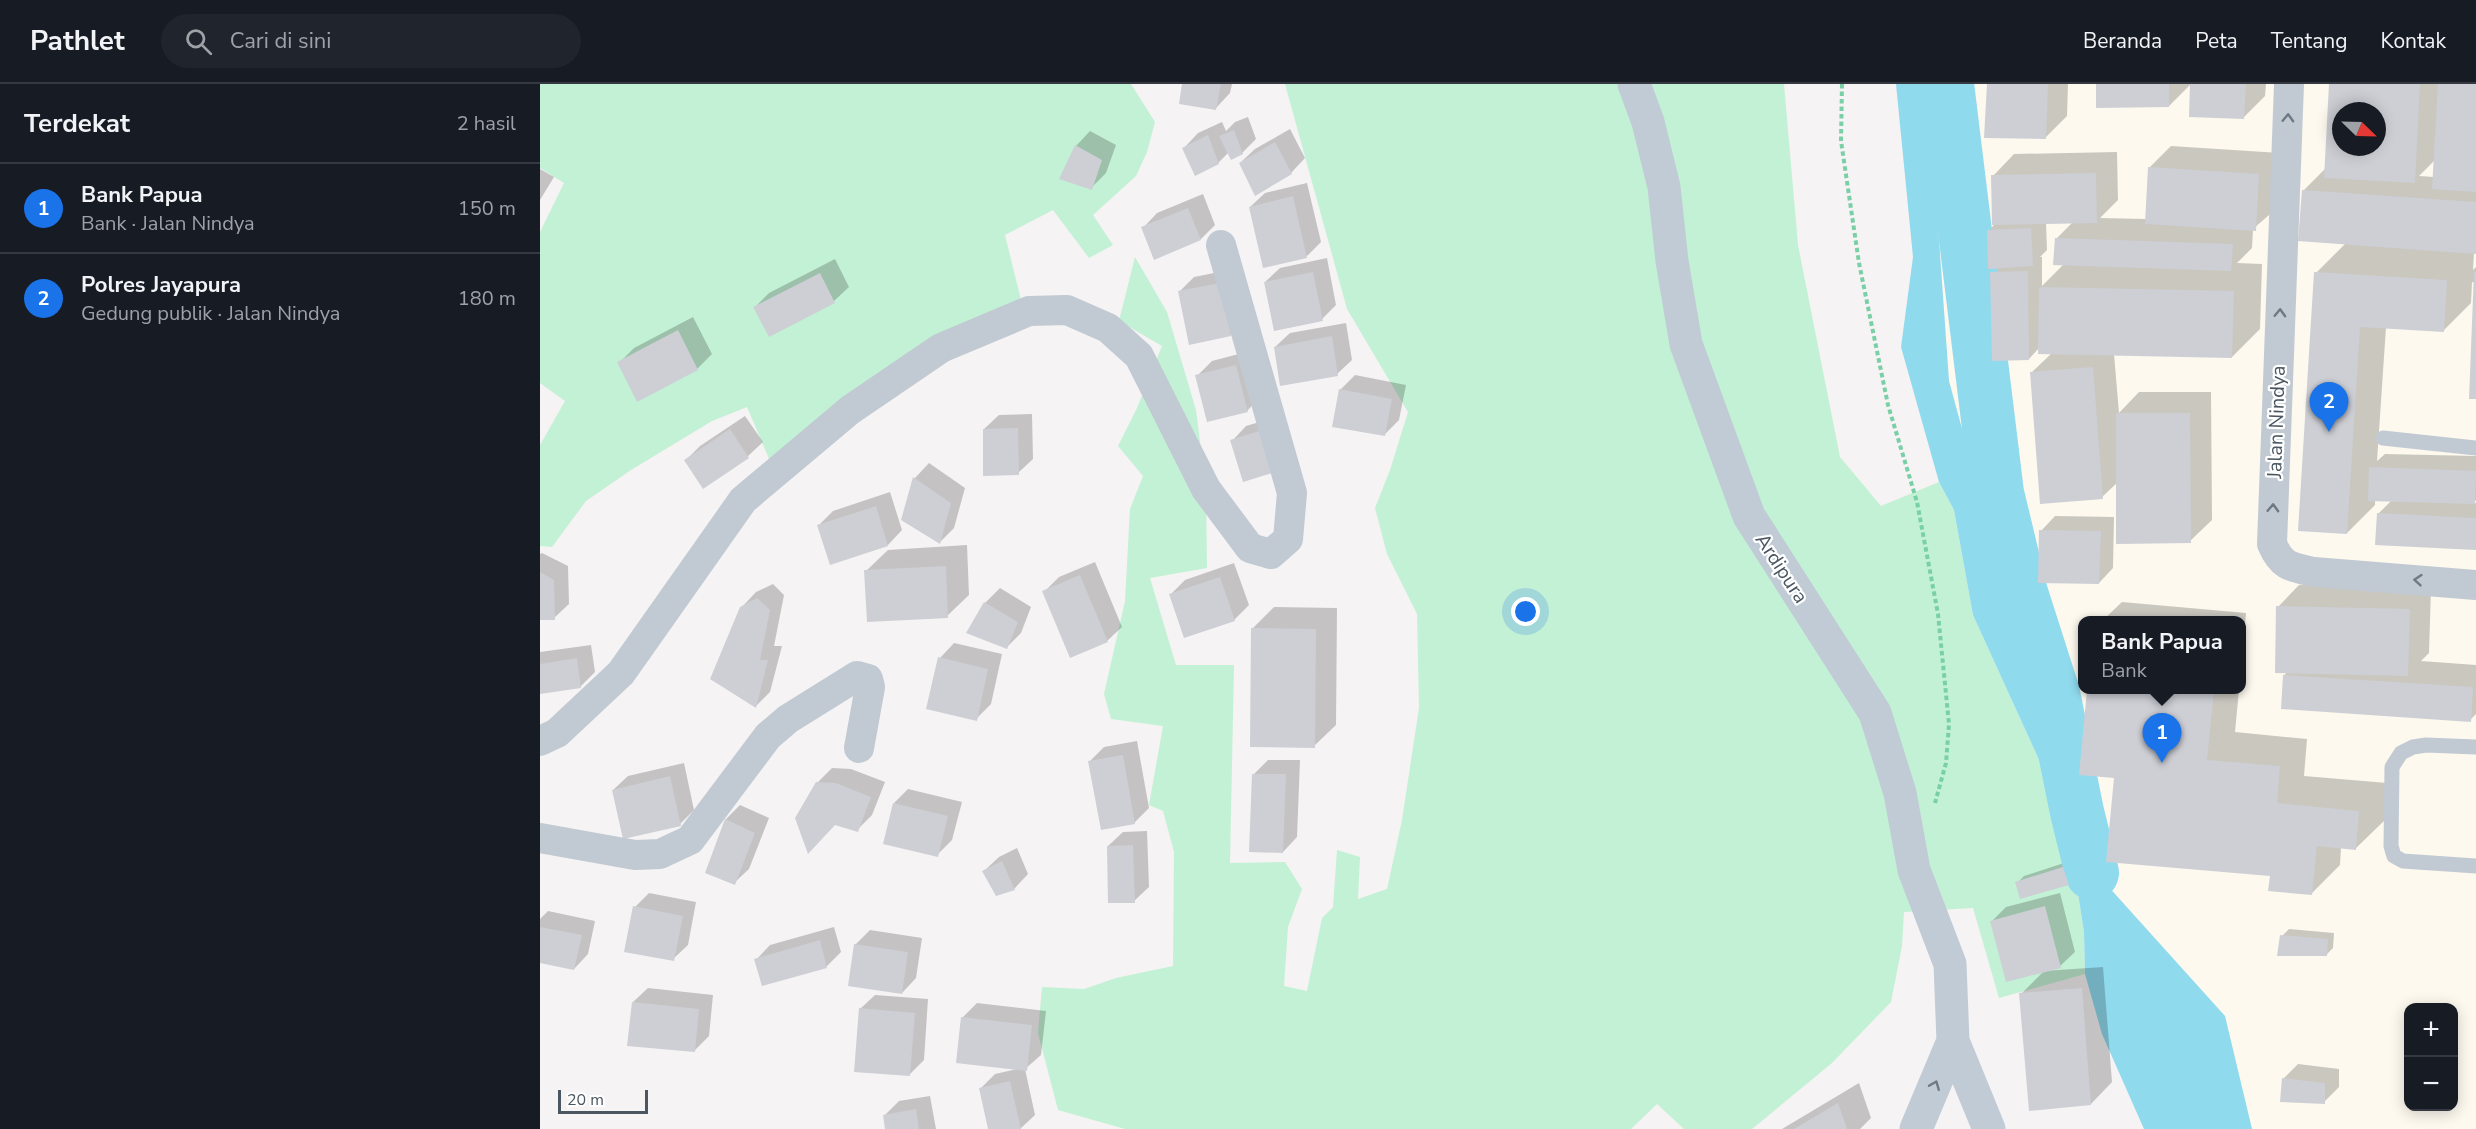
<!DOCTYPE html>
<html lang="id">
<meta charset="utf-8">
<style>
:root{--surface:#171b24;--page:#20242c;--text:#f1f3f6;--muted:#9ea1a6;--line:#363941;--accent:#1a73e8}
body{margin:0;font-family:"Nunito Sans",sans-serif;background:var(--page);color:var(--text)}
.controls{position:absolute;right:18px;bottom:18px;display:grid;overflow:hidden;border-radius:12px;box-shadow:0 3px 15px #0003}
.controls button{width:54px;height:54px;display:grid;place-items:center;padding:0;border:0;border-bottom:2px solid var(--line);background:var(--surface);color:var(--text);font:30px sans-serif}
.compass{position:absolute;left:1792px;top:18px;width:54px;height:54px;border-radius:50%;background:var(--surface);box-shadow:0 3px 15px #0003;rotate:113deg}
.scale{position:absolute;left:18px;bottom:15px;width:90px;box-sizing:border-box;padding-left:6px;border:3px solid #4a5661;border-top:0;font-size:16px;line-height:21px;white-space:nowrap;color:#4a5661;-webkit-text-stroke:4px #fff;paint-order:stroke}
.you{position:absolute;left:986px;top:528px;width:21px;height:21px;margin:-15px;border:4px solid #fff;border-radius:50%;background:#1a73e8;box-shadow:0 0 0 9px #1a73e833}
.badge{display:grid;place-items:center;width:39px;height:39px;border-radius:50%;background:var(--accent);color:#fff;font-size:20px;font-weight:700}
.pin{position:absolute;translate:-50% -50px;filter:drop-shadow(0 2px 3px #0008)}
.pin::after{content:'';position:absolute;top:32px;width:21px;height:18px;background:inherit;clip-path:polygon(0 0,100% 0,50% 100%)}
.popup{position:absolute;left:1538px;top:532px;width:168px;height:78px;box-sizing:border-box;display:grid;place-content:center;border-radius:12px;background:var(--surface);filter:drop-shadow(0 2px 4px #0005);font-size:20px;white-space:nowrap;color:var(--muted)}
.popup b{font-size:22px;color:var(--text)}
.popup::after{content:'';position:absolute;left:50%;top:100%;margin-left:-12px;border:12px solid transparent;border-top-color:var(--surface)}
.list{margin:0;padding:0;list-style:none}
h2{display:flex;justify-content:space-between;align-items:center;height:78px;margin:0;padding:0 24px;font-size:26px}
h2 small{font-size:20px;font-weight:400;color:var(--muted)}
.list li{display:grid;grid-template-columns:39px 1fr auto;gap:18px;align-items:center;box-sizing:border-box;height:90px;padding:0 24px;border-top:2px solid var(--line)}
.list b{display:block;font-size:22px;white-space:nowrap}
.list p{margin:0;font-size:20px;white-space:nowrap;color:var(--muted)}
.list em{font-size:20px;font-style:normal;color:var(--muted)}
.icon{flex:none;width:33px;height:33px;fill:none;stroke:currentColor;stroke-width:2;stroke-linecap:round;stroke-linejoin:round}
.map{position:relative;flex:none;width:1936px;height:1045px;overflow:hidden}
header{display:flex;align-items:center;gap:36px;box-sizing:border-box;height:84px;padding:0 30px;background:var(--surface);border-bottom:2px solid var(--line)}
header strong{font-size:28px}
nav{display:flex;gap:33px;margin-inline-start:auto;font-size:21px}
.search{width:420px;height:54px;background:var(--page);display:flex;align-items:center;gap:15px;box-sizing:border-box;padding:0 21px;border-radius:33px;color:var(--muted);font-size:22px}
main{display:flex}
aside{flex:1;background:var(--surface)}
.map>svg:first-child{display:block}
.commercial{fill:#fdf9ef;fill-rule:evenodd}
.green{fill:#c3f1d5}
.water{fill:#90daee}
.shadow{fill:#0003;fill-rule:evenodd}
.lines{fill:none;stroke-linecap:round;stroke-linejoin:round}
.river{stroke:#90daee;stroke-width:54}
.building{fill:#cdcfd5;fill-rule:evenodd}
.path{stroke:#7ad0a6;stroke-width:4;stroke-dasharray:4.5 3;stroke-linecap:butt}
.lane{stroke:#c1cad2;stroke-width:15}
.street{stroke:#c1cad2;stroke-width:30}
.secondary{stroke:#c1cbd6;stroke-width:33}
.oneway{stroke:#6e7983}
.oneway2{stroke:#6e7984}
.labels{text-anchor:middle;stroke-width:4.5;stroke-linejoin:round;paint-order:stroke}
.street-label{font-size:20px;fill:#4a5661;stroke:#fff}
</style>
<header>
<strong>Pathlet</strong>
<div class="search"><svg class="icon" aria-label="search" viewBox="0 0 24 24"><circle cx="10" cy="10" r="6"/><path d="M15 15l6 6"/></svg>Cari di sini</div>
<nav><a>Beranda</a><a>Peta</a><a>Tentang</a><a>Kontak</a></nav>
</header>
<main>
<aside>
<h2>Terdekat<small>2 hasil</small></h2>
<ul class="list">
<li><span class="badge">1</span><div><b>Bank Papua</b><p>Bank · Jalan Nindya</p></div><em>150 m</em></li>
<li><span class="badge">2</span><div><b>Polres Jayapura</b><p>Gedung publik · Jalan Nindya</p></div><em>180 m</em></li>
</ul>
</aside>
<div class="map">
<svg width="1936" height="1045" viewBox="0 0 1936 1045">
<rect width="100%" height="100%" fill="#f5f3f3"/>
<!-- commercial -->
<path class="commercial" d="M 1388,0 L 1936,0 L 1936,1045 L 1712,1045 L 1685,932 L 1566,800 L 1494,609 L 1409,297 ZM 1801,27 L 1837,27 L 1837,63 L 1801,63 ZM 1542,536 L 1702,536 L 1702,606 L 1542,606 ZM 1868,924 L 1914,924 L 1914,1022 L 1868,1022 Z"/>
<!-- green -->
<path class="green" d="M 0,0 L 591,0 L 615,38 L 607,68 L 596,92 L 553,131 L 573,161 L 549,174 L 513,126 L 465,151 L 485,232 L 230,377 L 207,323 L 172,337 L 91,386 L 46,417 L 12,463 L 0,462 L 0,361 L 25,317 L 0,299 L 0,148 L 24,99 L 0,84 Z
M 745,0 L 1244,0 L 1258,161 L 1300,373 L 1341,422 L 1399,398 L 1414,426 L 1433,531 L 1501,680 L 1530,758 L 1544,848 L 1545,890 L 1459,914 L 1433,824 L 1364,828 L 1362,862 L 1351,918 L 1292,979 L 1212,1045 L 1144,1045 L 1117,1020 L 1091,1045 L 585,1045 L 518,1026 L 498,949 L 502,903 L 544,905 L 576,894 L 633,882 L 634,768 L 623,727 L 609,721 L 623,642 L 571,635 L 564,610 L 585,517 L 590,425 L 603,392 L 578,362 L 597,324 L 622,262 L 579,237 L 595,173 L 627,228 L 656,326 L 666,404 L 667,484 L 610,494 L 636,581 L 694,581 L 690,779 L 745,778 L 762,805 L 748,843 L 744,902 L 767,907 L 782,834 L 793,823 L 797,766 L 820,773 L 818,815 L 847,805 L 862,736 L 879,624 L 877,530 L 847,470 L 835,424 L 850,386 L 868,328 L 807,225 Z"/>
<!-- water -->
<path class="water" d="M 1356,0 L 1388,0 L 1409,297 L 1494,609 L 1566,800 L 1685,932 L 1712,1045 L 1604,1045 L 1562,950 L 1545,890 L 1544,848 L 1530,758 L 1501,680 L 1433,531 L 1414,426 L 1399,398 L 1361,263 L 1373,173 Z"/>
<!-- shadow -->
<path class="shadow" d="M 643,0 L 692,0 L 690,9 L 676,24 Z
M 1448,0 L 1528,0 L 1527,32 L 1505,54 Z
M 1557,0 L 1651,0 L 1629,22 Z
M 1652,0 L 1726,0 L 1725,12 L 1704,33 Z
M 1791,0 L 1936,0 L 1936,168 L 1934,168 L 1933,186 L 1936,183 L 1936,314 L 1935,199 L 1932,198 L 1931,219 L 1903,247 L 1846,243 L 1837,377 L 1845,370 L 1936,372 L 1936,416 L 1933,419 L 1936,419 L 1936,465 L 1838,430 L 1852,416 L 1835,415 L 1835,421 L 1807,449 L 1776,189 L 1806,159 L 1763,107 L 1785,85 ZM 1801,27 L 1837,27 L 1837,63 L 1801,63 ZM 1895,76 L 1894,93 L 1879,92 Z
M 708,33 L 716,55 L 702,69 L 689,68 L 678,79 L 644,64 L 658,49 L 682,38 L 686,47 L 695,38 Z
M 750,45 L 765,74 L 751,89 L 700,79 L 715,65 Z
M 550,47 L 576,61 L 566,89 L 551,104 L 536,62 Z
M 1631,62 L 1740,69 L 1737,124 L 1713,145 L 1712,164 L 1697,179 L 1722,180 L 1720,245 L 1692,273 L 1574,270 L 1579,329 L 1599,308 L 1671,308 L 1672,436 L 1650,457 L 1578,398 L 1562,413 L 1491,289 L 1512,269 L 1499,264 L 1489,275 L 1452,189 L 1458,183 L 1448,147 L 1456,139 L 1453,92 L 1474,70 L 1577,68 L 1578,116 L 1560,134 L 1606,135 L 1609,84 ZM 1506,138 L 1533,138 L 1516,155 L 1524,180 L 1502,202 L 1502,173 L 1500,173 L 1507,166 Z
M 0,85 L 14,93 L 0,116 Z
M 767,99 L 781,158 L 767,172 L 710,123 L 725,109 Z
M 663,110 L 675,141 L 661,155 L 603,144 L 617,129 Z
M 787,174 L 796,221 L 782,235 L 725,198 L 740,184 Z
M 295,175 L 309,203 L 294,217 L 229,251 L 215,223 L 229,209 Z
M 694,185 L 705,237 L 690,251 L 640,207 L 654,193 Z
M 153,233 L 172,270 L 157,285 L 98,316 L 79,279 L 94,264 Z
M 806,239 L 812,276 L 797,290 L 735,263 L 750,249 Z
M 710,267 L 721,312 L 707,327 L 657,292 L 672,277 Z
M 815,291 L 866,301 L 859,336 L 844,351 L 800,306 Z
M 492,330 L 493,375 L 478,389 L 444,345 L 459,331 Z
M 743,331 L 755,371 L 692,357 L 706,342 Z
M 205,332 L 223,358 L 208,372 L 163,403 L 146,376 L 160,362 Z
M 389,379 L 425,404 L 414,444 L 400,458 L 363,436 L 375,394 Z
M 350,408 L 362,446 L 348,461 L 279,441 L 293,427 Z
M 1515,432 L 1574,433 L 1573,484 L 1559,499 L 1501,447 Z
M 427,461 L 429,511 L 407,532 L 326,487 L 348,466 Z
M 2,469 L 28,482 L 29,520 L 14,534 L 0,534 L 0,470 Z
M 555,478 L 582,543 L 567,557 L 504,508 L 519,493 Z
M 694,479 L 709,521 L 694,536 L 631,510 L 645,496 Z
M 233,500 L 244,511 L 234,562 L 242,562 L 230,608 L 216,622 L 201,524 L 216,508 Z
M 1759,501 L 1891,504 L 1889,569 L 1881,577 L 1936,581 L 1936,630 L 1930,636 L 1744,591 L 1748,588 L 1738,523 Z
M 460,504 L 491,523 L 481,549 L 467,563 L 428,549 L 445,519 Z
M 1582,518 L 1706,529 L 1702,574 L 1702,536 L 1563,536 Z
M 734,523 L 797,524 L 796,641 L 774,662 L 712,545 Z
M 414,559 L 462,570 L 451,620 L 436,635 L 400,574 Z
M 51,561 L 55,588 L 40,603 L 0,609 L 0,568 Z
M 1548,606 L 1699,606 L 1695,648 L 1767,655 L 1764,692 L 1847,699 L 1844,737 L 1816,764 L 1801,763 L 1800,781 L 1772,809 L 1731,791 L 1576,693 L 1540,690 Z
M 597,657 L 609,724 L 594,739 L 550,677 L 564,663 Z
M 728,676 L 760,676 L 757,753 L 743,768 L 714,690 Z
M 144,679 L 154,726 L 140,740 L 73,706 L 88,692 Z
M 292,684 L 311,685 L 345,698 L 332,731 L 317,746 L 277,699 Z
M 368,705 L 422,718 L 412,756 L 397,771 L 354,719 Z
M 200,721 L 229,734 L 209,785 L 194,799 L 186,735 Z
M 607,747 L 609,803 L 594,817 L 568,762 L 583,748 Z
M 477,764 L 488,790 L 474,805 L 444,787 L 459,773 Z
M 1530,777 L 1535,792 L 1528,799 L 1477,799 L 1484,792 Z
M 109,809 L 156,818 L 148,861 L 133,875 L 95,823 Z
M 1520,809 L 1535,868 L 1520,882 L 1452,837 L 1466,823 Z
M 8,827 L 55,837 L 48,870 L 34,885 L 0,877 L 0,835 Z
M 294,843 L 301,868 L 287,882 L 223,900 L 216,876 L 230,861 Z
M 1749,845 L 1794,849 L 1793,864 L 1786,871 L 1742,852 Z
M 330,846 L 382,854 L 376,894 L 362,909 L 315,861 Z
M 1563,883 L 1572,998 L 1551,1020 L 1481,910 L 1504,887 Z
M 108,904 L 173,911 L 169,952 L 154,967 L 93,918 Z
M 335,911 L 388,915 L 384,976 L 369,991 L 320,925 Z
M 437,919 L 506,927 L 501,971 L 485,985 L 495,1031 L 480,1045 L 450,1045 L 441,1004 L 455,990 L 477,985 L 422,934 Z
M 1758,980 L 1799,985 L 1799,1003 L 1784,1018 L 1743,995 Z
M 1319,999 L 1331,1034 L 1320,1045 L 1242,1045 Z
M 390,1012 L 396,1045 L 347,1045 L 344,1032 L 359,1017 Z"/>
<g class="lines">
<!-- river -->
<path class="river" d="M 1407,0 L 1457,409 L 1481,509 L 1513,609 L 1537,728 L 1552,789"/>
</g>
<!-- building -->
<path class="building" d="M 642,0 L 681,0 L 676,26 L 639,20 Z
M 1447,0 L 1508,0 L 1506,55 L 1444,54 Z
M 1556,0 L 1629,0 L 1629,23 L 1556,24 Z
M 1650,0 L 1706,0 L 1704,35 L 1649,33 Z
M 1789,0 L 1880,0 L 1875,99 L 1784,94 ZM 1801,27 L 1837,27 L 1837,63 L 1801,63 Z
M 1898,0 L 1936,0 L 1936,108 L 1892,105 Z
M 694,46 L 703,70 L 691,76 L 679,52 Z
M 668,51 L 679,80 L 655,92 L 642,64 Z
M 735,58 L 752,90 L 715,112 L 699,79 Z
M 535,61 L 562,76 L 552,106 L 519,95 Z
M 1608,83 L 1719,90 L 1716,147 L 1605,140 Z
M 1556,89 L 1557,139 L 1452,141 L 1451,91 Z
M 1762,106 L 1936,118 L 1936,170 L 1758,157 Z
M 753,112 L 767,174 L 723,184 L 709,123 Z
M 648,124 L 661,156 L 614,176 L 601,143 Z
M 1491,144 L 1493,182 L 1448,185 L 1447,146 Z
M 1515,154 L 1693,160 L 1691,187 L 1513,181 Z
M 1488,187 L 1489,276 L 1452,277 L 1450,188 Z
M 773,188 L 783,237 L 734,247 L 724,198 Z
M 1774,188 L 1907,196 L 1904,248 L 1820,243 L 1807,450 L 1758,447 Z
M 1934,188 L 1936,188 L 1936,315 L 1929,315 Z
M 280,189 L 295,219 L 229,253 L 213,223 Z
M 680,199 L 691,252 L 649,261 L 638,207 Z
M 1499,203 L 1694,207 L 1692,274 L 1498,270 Z
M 138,246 L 158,286 L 97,318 L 77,278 Z
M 792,252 L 798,292 L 740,302 L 734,263 Z
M 696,281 L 708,328 L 667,338 L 655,291 Z
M 1553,283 L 1563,415 L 1500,420 L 1490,288 Z
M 799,305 L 852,315 L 845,352 L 792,343 Z
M 1576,329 L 1650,329 L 1651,459 L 1576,460 Z
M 478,344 L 479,391 L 443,392 L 443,345 Z
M 729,344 L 742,386 L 703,398 L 690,356 Z
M 190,345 L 209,374 L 163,405 L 144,376 Z
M 1829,383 L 1936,387 L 1935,420 L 1828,417 Z
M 373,393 L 411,419 L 400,460 L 361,436 Z
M 336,422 L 348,462 L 290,481 L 277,441 Z
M 1837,429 L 1936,434 L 1936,466 L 1835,461 Z
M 1499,446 L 1561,447 L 1559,500 L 1498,499 Z
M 406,482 L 408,534 L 327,538 L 324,486 Z
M 0,488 L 14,496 L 15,536 L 0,536 Z
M 540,491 L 568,558 L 530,574 L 502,507 Z
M 680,493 L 695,537 L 644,554 L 629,510 Z
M 217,514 L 230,526 L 220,576 L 228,576 L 216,624 L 170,595 L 200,523 Z
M 444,518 L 478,538 L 467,565 L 426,549 Z
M 1736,522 L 1870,525 L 1868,592 L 1735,589 Z
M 711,544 L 776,545 L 775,664 L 710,663 Z
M 398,573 L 448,585 L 437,637 L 386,625 Z
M 37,574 L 41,604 L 0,610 L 0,580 Z
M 1743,591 L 1933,603 L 1931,638 L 1741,625 Z
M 1547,606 L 1674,606 L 1667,676 L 1740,682 L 1737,719 L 1819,727 L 1816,766 L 1777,762 L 1772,811 L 1728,807 L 1730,792 L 1566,778 L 1574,694 L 1539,691 Z
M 583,671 L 595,740 L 561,746 L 548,677 Z
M 712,690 L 746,690 L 743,769 L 709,768 Z
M 130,692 L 141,742 L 83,755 L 72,706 Z
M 276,698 L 296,699 L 331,713 L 318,748 L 295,741 L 268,770 L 255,734 Z
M 353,719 L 408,732 L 398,773 L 343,760 Z
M 185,735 L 215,749 L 195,801 L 165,789 Z
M 593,761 L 595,819 L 568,819 L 567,762 Z
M 462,777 L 475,806 L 456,812 L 442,787 Z
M 1523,783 L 1529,801 L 1480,815 L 1475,798 Z
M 93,822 L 143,832 L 134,877 L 84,868 Z
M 1505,822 L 1521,884 L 1466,898 L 1450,837 Z
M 0,843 L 42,851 L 34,886 L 0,879 Z
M 1740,851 L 1788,855 L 1787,872 L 1737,872 Z
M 280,856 L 287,884 L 222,902 L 214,875 Z
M 314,860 L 368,868 L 362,910 L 308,902 Z
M 1542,904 L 1551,1021 L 1489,1027 L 1479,909 Z
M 92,918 L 159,925 L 155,968 L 87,962 Z
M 319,924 L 375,929 L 370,992 L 314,988 Z
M 421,933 L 492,941 L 487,987 L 416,979 Z
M 1742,994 L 1785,999 L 1785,1020 L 1740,1018 Z
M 470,997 L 481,1045 L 448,1045 L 439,1004 Z
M 1298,1019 L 1307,1045 L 1254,1045 Z
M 376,1025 L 379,1045 L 345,1045 L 343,1031 Z"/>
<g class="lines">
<!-- path -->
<path class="path" d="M 1302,0 L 1301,57 L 1319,179 L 1348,321 L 1377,418 L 1398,530 L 1409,640 L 1406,679 L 1395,719"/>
<!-- lane -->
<path class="lane" d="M 1843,354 L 1936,364
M 1936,663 L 1886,661 L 1873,663 L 1861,669 L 1852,683 L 1851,762 L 1854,772 L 1863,777 L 1936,782"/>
<!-- street -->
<path class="street" d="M 1749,0 L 1732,460 C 1742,483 1751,483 1774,488 L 1936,501
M 0,657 L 17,649 L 81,589 L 203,416 L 310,326 L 401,264 L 489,227 L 527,226 L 568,244 L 599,272 L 666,405 L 710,464 L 731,470 L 748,455 L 752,409 L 681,161
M 0,754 L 95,771 L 120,770 L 150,756 L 228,652 L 248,635 L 317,592 L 328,595 L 330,603 L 319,664"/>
<!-- secondary -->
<path class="secondary" d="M 1094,0 L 1108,38 L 1124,103 L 1132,177 L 1146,260 L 1209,432 L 1335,629 L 1360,709 L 1374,786 L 1410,880 L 1413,957 L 1449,1045
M 1376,1045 L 1413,957"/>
</g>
<!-- one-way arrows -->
<defs><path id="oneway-chevron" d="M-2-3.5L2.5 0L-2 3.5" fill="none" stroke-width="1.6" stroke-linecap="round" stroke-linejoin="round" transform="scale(1.5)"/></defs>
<g class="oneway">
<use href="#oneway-chevron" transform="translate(1748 34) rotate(-88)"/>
<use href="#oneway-chevron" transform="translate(1740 229) rotate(-88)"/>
<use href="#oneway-chevron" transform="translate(1733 424) rotate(-88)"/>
<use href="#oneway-chevron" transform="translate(1878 496) rotate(-175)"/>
</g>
<use class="oneway2" href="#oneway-chevron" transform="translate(1395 1001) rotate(-68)"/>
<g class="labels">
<!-- street labels -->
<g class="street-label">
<text transform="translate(1736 338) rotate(-88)" y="7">Jalan Nindya</text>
<text transform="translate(1242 484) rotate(57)" y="7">Ardipura</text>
</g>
</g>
</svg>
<div class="controls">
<button>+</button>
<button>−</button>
</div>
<svg class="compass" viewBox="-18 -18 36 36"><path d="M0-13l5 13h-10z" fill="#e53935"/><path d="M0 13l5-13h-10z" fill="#9ea1a6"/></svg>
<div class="scale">20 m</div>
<div class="you"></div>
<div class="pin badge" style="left:1622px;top:679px">1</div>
<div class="popup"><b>Bank Papua</b>Bank</div>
<div class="pin badge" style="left:1789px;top:348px">2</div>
</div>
</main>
